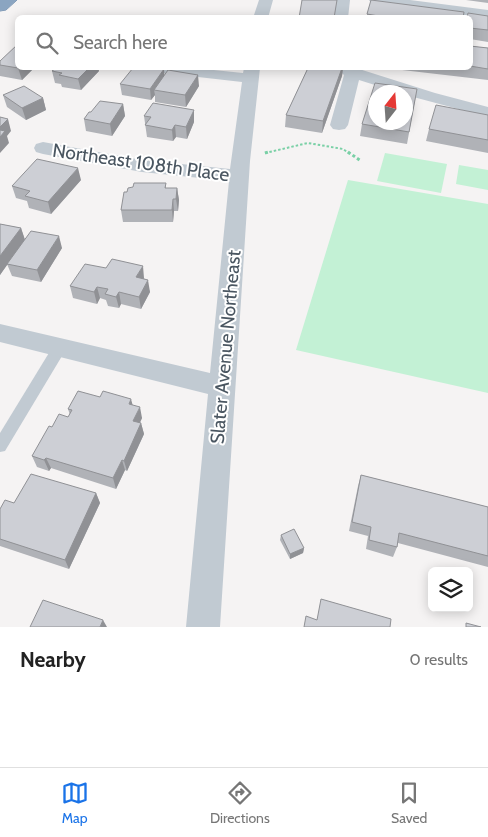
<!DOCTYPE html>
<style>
:root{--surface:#fff;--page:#f6f6f6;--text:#222;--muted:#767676;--line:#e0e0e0;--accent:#1a73e8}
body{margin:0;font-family:Cabin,sans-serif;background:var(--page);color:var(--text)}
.controls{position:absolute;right:15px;bottom:15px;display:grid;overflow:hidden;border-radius:8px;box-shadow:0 2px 12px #0003}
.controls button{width:45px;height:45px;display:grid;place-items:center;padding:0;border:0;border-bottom:1px solid var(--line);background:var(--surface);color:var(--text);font:25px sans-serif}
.compass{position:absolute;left:368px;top:85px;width:45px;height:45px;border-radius:50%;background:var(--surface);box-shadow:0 2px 12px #0003;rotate:17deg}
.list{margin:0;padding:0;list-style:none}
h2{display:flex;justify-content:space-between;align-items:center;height:65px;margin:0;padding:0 20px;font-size:21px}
h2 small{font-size:16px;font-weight:400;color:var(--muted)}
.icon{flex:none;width:28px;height:28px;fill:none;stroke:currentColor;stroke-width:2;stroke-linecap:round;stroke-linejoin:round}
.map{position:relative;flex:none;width:488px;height:627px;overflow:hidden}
.search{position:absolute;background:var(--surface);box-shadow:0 2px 12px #0003;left:15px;right:15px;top:15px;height:55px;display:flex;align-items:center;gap:12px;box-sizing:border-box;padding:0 18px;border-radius:8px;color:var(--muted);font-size:19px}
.sheet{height:140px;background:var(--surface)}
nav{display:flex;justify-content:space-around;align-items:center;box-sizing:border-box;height:70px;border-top:1px solid var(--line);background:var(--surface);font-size:14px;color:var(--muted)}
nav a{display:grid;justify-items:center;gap:2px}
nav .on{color:var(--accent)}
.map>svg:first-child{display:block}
.green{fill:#c3f1d5}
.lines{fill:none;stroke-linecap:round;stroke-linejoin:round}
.highway-casing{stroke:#7690ad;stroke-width:1}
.path-far1{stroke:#7ad0a6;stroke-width:2;stroke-dasharray:2.5 2;stroke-linecap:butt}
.path{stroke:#7ad0a6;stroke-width:3;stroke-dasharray:3 2.5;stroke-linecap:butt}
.lane{fill:#c1cad2;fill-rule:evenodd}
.street{fill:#c1cad2;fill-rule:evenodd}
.highway{fill:#8ba5c1;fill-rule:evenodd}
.wall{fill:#b0b2b7}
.shaded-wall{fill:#909195}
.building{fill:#cdcfd5;stroke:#909195;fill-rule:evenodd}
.labels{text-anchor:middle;stroke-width:4;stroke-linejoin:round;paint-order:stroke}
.street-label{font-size:19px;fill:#4a5661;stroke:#fff}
</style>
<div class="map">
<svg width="488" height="627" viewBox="0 0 488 627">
<rect width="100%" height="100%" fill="#f5f3f3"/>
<!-- green -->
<path class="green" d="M 385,153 L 447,164 L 441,193 L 377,181 Z
M 459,165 L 488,170 L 488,190 L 456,184 Z
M 348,180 L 488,204 L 488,393 L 296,350 Z"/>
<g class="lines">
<defs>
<path id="highway" d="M 0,0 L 17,0 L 6,10 L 0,11 Z"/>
</defs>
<!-- highway casing -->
<use href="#highway" class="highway-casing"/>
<!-- path-far1 -->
<path class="path-far1" d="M 265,153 L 308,143 L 343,149 L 350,154"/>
<!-- path -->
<path class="path" d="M 348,152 L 361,161
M 265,153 L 268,152"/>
<!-- lane -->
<path class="lane" d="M 60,342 L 65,343 L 67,347 L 65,351 L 5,451 L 0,452 L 0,433 L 55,343 Z"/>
<!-- street -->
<path class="street" d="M 259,0 L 273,0 L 268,18 L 253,18 Z
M 336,0 L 350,0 L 348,18 L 334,18 Z
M 369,0 L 410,0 L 488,10 L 488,18 L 376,4 L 371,3 Z
M 155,68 L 194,68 L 243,73 L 244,68 L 260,68 L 250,161 L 220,627 L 186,627 L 208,394 L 0,342 L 0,324 L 210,373 L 229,181 L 142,172 L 43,154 L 36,152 L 34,148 L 36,144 L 43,142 L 142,160 L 230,169 L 242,82 L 163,73 L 157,71 Z
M 337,68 L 356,68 L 435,93 L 488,107 L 488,117 L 406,95 L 406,92 L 397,92 L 359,80 L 348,125 L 345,129 L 339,130 L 333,129 L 330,125 L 344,75 Z"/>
<!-- highway -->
<use href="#highway" class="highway"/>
</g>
<!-- wall -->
<path class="wall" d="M 466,0 L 488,0 L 488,3 Z
M 367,14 L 463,18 L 367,18 Z
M 488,16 L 488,42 L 470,39 L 470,18 Z
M 470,46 L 488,48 L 488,80 L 385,68 L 470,68 Z
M 0,61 L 18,68 L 34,68 L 22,80 L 0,76 Z
M 56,68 L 98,68 L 99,71 L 81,90 L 62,87 L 61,84 L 55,83 L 52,71 Z
M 308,68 L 343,68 L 342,76 L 322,133 L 285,127 L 286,115 Z
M 164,69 L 164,76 L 199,86 L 186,107 L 155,102 L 155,95 L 151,100 L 122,95 L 120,84 Z
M 417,89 L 407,144 L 360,136 L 362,124 Z
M 3,95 L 43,98 L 46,110 L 26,120 L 7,107 Z
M 123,104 L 125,116 L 112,136 L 86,131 L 84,119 L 91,112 Z
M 488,115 L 488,153 L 426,141 L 429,129 Z
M 144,116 L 194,122 L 187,139 L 176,137 L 173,141 L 147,137 Z
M 81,180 L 51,214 L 29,208 L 27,201 L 16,198 L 12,186 Z
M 166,183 L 166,188 L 177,188 L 179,200 L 178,211 L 174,211 L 173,222 L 123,222 L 121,210 L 127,192 L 133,187 Z
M 0,224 L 21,228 L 25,240 L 62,248 L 41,282 L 12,276 L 7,264 L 0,275 Z
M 144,278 L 150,292 L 141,309 L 121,304 L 119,308 L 108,306 L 106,300 L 100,298 L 97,304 L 73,298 L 70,286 Z
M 132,405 L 142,418 L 140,423 L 141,423 L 144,434 L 127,471 L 125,470 L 116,489 L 51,468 L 49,471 L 37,467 L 32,456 L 52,427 L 68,417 L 70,415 L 68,409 Z
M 361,475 L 488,507 L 488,567 L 398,543 L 397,547 L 393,557 L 366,549 L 368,536 L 349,531 L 358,486 Z
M 96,493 L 100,503 L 69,569 L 0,546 L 0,509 L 14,503 Z
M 281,535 L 304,548 L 303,553 L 290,559 L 280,540 Z"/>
<!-- shaded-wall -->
<path class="shaded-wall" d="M 18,68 L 34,68 L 22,80 Z
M 89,68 L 98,68 L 99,71 L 81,90 L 78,79 Z
M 342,68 L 343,68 L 342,76 L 322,133 L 323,121 Z
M 164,69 L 165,81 L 154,90 L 155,95 L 151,100 L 150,89 Z
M 198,75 L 199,86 L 186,107 L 185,95 Z
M 43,98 L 46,110 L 26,120 L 22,108 Z
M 123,104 L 125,116 L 112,136 L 110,124 Z
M 194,110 L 194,122 L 187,139 L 186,127 Z
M 8,119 L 11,131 L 7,136 L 9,143 L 0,153 L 0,127 Z
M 175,125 L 176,137 L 173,141 L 172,130 Z
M 78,168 L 81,180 L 51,214 L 48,202 Z
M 177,188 L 179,200 L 178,211 L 176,199 Z
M 173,199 L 174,211 L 173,222 L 172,210 Z
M 21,228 L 25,240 L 0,275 L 0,256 Z
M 59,236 L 62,248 L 41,282 L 37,270 Z
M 143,266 L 144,278 L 138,289 L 136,277 Z
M 148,280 L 150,292 L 141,309 L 139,297 Z
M 97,287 L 100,298 L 97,304 L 94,292 Z
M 119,292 L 121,304 L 119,308 L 116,297 Z
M 131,399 L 134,410 L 129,404 Z
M 140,407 L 142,418 L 135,432 L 133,421 Z
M 141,423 L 144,434 L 127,471 L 124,461 Z
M 46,458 L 51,468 L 49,471 L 44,460 Z
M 122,460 L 125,470 L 116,489 L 113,478 Z
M 96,493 L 100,503 L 69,569 L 65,560 Z
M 304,548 L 303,553 L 290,559 L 290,554 Z
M 103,620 L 107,627 L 100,627 Z"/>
<!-- building -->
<path class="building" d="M 302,0 L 337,0 L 334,18 L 299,18 Z
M 371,0 L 464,12 L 463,18 L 390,18 L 367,14 Z
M 468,13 L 488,16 L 488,30 L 470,28 L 470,18 L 467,18 Z
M 18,44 L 18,68 L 19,68 L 18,68 L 0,65 L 0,61 Z
M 470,46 L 488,48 L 488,69 L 470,66 Z
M 56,68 L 89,68 L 78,79 L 59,75 L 62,73 L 52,71 Z
M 133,68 L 153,68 L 164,69 L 150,89 L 120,84 Z
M 308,68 L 342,68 L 323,121 L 286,115 Z
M 168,70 L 198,75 L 185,95 L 154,90 Z
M 375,83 L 417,89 L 409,132 L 362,124 ZM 376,92 L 406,92 L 406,122 L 376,122 Z
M 24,86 L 43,98 L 22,108 L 3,95 Z
M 100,101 L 123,104 L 110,124 L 84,119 L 89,112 L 91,112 Z
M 153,103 L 194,110 L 186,127 L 175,125 L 172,130 L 145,125 L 151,117 L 144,116 Z
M 436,105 L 488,115 L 488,140 L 429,129 Z
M 0,117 L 8,119 L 0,127 Z
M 0,130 L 5,131 L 0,137 Z
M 37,159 L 78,168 L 48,202 L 25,196 L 30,191 L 12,186 Z
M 134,183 L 166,183 L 165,188 L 177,188 L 176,199 L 173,199 L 172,210 L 121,210 L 124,192 L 127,192 L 128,188 L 133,187 Z
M 0,224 L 21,228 L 0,256 Z
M 31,231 L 59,236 L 37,270 L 7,264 Z
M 112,259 L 143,266 L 136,277 L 148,280 L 139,297 L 119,292 L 116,297 L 105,294 L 108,289 L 97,287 L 94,292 L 70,286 L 85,264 L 106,268 Z
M 78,391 L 100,397 L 103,391 L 131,399 L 129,404 L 140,407 L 133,421 L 141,423 L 124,461 L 122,460 L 113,478 L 46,458 L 44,460 L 32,456 L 49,426 L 52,427 L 59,414 L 68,417 L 72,410 L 68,409 Z
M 31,474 L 96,493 L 65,560 L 0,539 L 0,509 L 5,500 L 14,503 Z
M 361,475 L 488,507 L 488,556 L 399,533 L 397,547 L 369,540 L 371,527 L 352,522 Z
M 294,529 L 304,548 L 290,554 L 281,535 Z
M 321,599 L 391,619 L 390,627 L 304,627 L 306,616 L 317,620 Z
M 43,600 L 103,620 L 100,627 L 30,627 Z
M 466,623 L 481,627 L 466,627 Z"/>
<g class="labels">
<!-- street labels -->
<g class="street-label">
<text transform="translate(141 162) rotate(8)" y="7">Northeast 108th Place</text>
<text transform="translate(225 347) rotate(-85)" y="7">Slater Avenue Northeast</text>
</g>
</g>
</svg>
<div class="controls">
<button><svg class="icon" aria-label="layers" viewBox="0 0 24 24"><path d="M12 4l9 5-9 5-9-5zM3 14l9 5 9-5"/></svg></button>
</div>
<svg class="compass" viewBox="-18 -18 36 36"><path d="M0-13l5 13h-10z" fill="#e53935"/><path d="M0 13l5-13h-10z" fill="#767676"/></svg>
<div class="search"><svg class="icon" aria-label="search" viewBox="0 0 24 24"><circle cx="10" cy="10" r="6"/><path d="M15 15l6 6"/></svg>Search here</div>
</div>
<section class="sheet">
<h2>Nearby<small>0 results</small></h2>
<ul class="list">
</ul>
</section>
<nav>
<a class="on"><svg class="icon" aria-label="map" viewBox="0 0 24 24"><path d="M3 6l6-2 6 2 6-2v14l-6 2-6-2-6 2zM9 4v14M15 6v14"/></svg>Map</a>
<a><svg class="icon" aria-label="directions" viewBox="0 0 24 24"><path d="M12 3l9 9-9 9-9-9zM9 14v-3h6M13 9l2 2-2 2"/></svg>Directions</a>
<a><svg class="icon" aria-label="saved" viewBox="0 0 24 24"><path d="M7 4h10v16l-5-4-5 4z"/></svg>Saved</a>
</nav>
